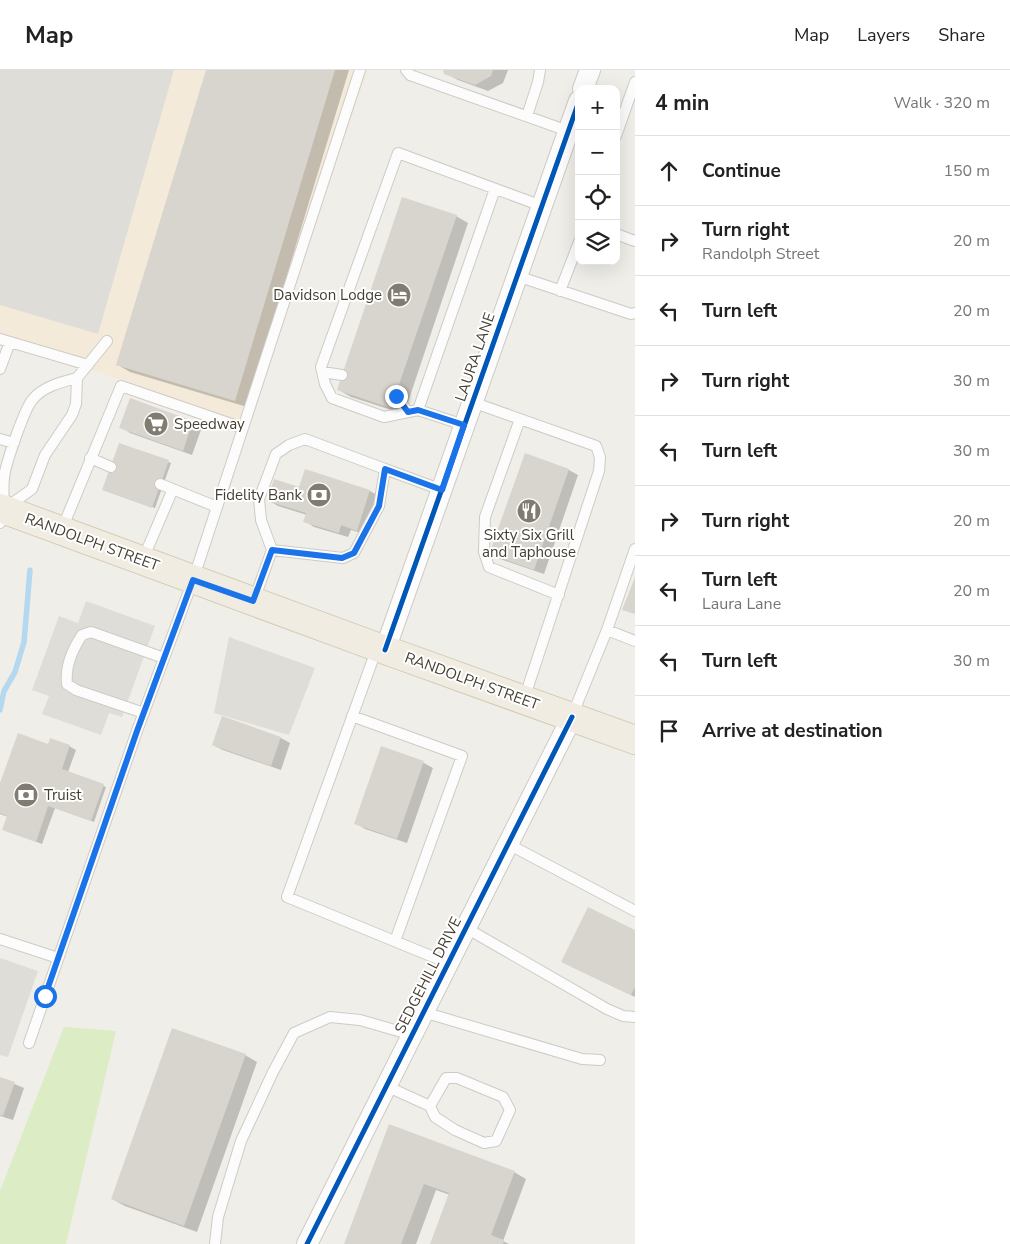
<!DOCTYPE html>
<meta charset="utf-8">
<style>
:root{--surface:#fff;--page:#f6f6f6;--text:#222;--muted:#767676;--line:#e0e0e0}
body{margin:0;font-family:"Nunito Sans",sans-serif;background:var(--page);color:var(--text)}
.controls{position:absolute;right:15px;top:15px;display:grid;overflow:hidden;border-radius:10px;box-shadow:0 5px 20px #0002}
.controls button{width:45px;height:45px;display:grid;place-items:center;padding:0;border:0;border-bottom:1px solid var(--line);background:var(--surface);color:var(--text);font:25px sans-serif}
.stop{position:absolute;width:15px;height:15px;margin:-11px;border:4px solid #1a73e8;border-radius:50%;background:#fff}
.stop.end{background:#1a73e8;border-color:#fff;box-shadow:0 1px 5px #0008}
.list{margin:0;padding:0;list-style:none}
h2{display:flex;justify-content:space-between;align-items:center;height:65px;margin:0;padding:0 20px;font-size:21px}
h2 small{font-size:16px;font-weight:400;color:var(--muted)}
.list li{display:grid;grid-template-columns:32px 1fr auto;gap:15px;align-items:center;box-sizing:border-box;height:70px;padding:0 20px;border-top:1px solid var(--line)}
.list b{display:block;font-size:19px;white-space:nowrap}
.list p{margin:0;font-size:16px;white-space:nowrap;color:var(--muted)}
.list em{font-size:16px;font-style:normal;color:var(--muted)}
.icon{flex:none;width:28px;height:28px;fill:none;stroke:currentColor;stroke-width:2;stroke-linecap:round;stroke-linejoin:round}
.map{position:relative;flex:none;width:635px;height:1174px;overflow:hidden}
header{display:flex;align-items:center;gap:30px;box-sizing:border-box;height:70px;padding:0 25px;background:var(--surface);border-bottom:1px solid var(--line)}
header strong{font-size:24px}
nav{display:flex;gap:28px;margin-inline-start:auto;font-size:18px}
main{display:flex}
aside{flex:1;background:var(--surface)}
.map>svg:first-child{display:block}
.commercial{fill:#f4ead9}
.green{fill:#dcecc5}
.parking{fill:#dfddd7}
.shadow{fill:#0003}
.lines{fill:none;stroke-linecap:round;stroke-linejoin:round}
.stream{stroke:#b4d8f0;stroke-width:5.5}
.building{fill:#d8d5ce}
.lane-casing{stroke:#cecbc5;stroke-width:12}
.street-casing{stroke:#cecbc5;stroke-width:22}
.primary-casing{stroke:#d3cbb4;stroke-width:30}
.lane{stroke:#fdfcfc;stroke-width:10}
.street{stroke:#fdfcfc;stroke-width:20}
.primary{stroke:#f1ece2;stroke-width:28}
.cycleway-casing{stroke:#fff;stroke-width:8}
.cycleway{stroke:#0057b8;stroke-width:5}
.route{stroke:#1a73e8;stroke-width:6}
.labels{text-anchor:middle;stroke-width:4;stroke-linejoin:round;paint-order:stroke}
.poi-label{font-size:15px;fill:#453f33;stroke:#fff;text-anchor:end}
.street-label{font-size:15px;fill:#453f33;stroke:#fff}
</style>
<header>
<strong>Map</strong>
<nav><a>Map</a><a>Layers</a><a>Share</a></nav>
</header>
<main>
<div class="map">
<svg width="635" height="1174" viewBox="0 0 635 1174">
<rect width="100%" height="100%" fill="#f0eee8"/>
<!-- commercial -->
<path class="commercial" d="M 0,0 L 368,0 L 245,353 L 0,268 Z"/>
<!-- green -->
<path class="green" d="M 64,957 L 116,961 L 66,1174 L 0,1174 L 0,1121 Z"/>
<!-- parking -->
<path class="parking" d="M 0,0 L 174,0 L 98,264 L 0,235 Z
M 86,531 L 155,556 L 122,647 L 109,643 L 101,665 L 42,644 L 49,626 L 32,620 L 59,546 L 78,553 Z
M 229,567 L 315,598 L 289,665 L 214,643 Z
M 0,888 L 38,901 L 8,987 L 0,985 Z"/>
<!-- shadow -->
<path class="shadow" d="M 207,0 L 349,0 L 247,337 L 130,302 L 118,295 Z
M 444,0 L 508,0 L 503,13 L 488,21 L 458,10 L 445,3 Z
M 456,146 L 468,153 L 404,344 L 351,327 L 339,320 Z
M 131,330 L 193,352 L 202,357 L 192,385 L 130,363 L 121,357 Z
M 526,385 L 569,400 L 578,405 L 544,504 L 500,489 L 491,484 Z
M 168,392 L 171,393 L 155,438 L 106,421 Z
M 306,401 L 370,421 L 379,426 L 367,465 L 351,460 L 348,467 L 314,457 L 305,451 L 307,445 L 278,436 L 268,430 L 300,418 Z
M 223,647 L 281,668 L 290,673 L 281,700 L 223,680 L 213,675 Z
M 49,675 L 69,676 L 76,680 L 68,702 L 106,717 L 94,752 L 55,738 L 42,774 L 3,759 L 8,747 L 0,744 L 0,717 Z
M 382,678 L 424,693 L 433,698 L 407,773 L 365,759 L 356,753 Z
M 635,861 L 635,927 L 572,897 Z
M 245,985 L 257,992 L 197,1162 L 125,1136 L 112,1129 Z
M 0,1008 L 24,1018 L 13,1050 L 0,1046 Z
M 390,1055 L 514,1102 L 526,1109 L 503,1171 L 509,1174 L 431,1174 L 450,1125 L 436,1120 L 416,1174 L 345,1174 Z"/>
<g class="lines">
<!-- stream -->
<path class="stream" d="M 0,640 L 4,621 L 15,602 L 24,572 L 30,500"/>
</g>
<!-- building -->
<path class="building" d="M 206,0 L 335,0 L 235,331 L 116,295 Z
M 443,0 L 493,0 L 491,6 L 475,15 L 444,4 Z
M 402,127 L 457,145 L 391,338 L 337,320 Z
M 130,328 L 193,351 L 183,381 L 119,358 Z
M 119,373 L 169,390 L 152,438 L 102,420 Z
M 525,383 L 569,399 L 534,500 L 489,484 Z
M 305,399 L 370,420 L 357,461 L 341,455 L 339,463 L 303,452 L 306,443 L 267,431 L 274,409 L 299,417 Z
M 635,507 L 635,544 L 622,540 Z
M 222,646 L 281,667 L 271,696 L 212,675 Z
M 18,663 L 48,674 L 50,668 L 70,675 L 62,699 L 104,714 L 91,751 L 48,736 L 36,772 L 2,760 L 7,746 L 0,743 L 0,713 Z
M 381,676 L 424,691 L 397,769 L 354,754 Z
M 588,837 L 635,860 L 635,917 L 631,925 L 561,892 Z
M 172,958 L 246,984 L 184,1156 L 111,1129 Z
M 0,1007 L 15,1012 L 3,1046 L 0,1045 Z
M 389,1054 L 515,1101 L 491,1165 L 504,1170 L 503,1174 L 430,1174 L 449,1123 L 424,1114 L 401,1174 L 344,1174 Z"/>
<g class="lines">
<defs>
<path id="lane" d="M 406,0 L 410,5 L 568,61
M 527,46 L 538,12 L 540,0
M 616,66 L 635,12
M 616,164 L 635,171
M 517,206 L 631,244 L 635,243
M 560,221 L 579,172
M 0,269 L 88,295
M 0,299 L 10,272
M 322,302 L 342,305
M 396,326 L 408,342
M 472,332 L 596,376 L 600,387 L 599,401 L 524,629
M 418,340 L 495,119
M 520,349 L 485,447 L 484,482 L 489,497 L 559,525
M 464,355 L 418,340 L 384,347 L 332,328 L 325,314 L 321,297 L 398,83 L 542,136
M 243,358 L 360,0
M 0,369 L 14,373
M 90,388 L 111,397
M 385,399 L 442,420
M 160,414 L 217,437
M 7,437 L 32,419 L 45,385 L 72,345 L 76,334 L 77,308 L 107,271
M 0,453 C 6,434 2,426 4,408 C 5,395 25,337 33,329 C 44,316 62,312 77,308
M 143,489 L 173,419
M 254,530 L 272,480 L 261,450 L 259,429 L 276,384 L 289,375 L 305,369 L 385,399 L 379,436 L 354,483 L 343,488 L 272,480
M 607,560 L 635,479
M 377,578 L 287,827 L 448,893
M 144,643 L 76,620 L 67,614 C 65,596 72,580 82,565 L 91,562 L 164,588
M 352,646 L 462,686 L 395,871
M 572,646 L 607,560 L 635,571
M 508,774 L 635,841
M 466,858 L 607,939 L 623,946 L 635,947
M 0,869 L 58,888
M 423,942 L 582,989 L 600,990
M 29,973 L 137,661 L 193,510 L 243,358 L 121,316 L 62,459
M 386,1016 L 430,1036 L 435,1047 L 455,1060 L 484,1073 L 496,1071 L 510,1040 L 503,1027 L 457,1008 L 446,1008 L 430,1036
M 215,1174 L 218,1147 L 241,1071 L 273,1002 L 294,963 L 330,947 L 360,950 L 412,965"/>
<path id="street" d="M 583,19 L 590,0
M 385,580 L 579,31
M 307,1174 L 572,647"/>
<path id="primary" d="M 0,438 L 377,577 L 635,670"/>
</defs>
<!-- lane casing -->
<use href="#lane" class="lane-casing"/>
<!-- street casing -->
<use href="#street" class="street-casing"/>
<!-- primary casing -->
<use href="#primary" class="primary-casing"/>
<!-- lane -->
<use href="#lane" class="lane"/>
<!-- street -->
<use href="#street" class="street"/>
<!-- primary -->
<use href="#primary" class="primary"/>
<defs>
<path id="cycleway" d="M 385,580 L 579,31
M 307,1174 L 572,647"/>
</defs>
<!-- cycleway casing -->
<use href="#cycleway" class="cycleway-casing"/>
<!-- cycleway -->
<use href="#cycleway" class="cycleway"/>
</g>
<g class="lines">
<!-- route -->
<path class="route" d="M 45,926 L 137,661 L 193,510 L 253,531 L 272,480 L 342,488 L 354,483 L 379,436 L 385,399 L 442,420 L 464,355 L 418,340 L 408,342 L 396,326"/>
</g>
<!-- icons -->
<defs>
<symbol id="hotel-disc" viewBox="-11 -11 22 22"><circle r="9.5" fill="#817c72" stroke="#fff"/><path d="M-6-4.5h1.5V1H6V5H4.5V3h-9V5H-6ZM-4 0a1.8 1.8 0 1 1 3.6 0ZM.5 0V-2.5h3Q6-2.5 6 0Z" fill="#fff"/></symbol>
<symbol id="supermarket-disc" viewBox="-11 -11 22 22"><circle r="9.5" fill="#817c72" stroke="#fff"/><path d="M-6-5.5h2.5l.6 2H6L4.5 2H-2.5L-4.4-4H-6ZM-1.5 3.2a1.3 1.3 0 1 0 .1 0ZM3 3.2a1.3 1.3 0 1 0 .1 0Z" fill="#fff"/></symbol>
<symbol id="bank-disc" viewBox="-11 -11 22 22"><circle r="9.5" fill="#817c72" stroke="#fff"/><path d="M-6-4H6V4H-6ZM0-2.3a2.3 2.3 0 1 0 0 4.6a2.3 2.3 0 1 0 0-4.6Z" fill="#fff"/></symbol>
<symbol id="restaurant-disc" viewBox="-11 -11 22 22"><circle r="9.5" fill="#817c72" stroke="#fff"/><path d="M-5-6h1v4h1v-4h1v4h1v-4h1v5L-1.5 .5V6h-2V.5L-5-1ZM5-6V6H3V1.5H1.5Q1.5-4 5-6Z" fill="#fff"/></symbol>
</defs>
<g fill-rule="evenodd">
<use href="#hotel-disc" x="385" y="211" width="28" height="28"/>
<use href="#supermarket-disc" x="142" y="340" width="28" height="28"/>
<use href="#bank-disc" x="305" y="411" width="28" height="28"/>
<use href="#restaurant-disc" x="515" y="427" width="28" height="28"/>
<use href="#bank-disc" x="12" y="711" width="28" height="28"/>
</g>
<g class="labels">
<!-- poi labels -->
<g class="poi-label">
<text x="382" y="230">Davidson Lodge</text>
<text x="174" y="359" text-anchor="start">Speedway</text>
<text x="302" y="430">Fidelity Bank</text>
<text x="529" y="470" text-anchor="middle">Sixty Six Grill<tspan x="529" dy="17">and Taphouse</tspan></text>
<text x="44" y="730" text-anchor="start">Truist</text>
</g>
<!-- street labels -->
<g class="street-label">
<text transform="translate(475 287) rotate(-71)" y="5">LAURA LANE</text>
<text transform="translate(92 472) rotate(20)" y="5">RANDOLPH STREET</text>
<text transform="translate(472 611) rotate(20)" y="5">RANDOLPH STREET</text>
<text transform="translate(428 905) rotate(-63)" y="5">SEDGEHILL DRIVE</text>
</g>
</g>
</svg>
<div class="controls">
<button>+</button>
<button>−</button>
<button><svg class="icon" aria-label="locate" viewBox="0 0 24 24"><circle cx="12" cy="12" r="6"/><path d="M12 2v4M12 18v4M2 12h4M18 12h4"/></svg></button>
<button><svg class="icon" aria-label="layers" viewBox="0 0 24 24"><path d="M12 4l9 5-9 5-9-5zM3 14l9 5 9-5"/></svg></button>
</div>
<div class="stop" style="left:45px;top:926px"></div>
<div class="stop end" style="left:396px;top:326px"></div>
</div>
<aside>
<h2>4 min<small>Walk · 320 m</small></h2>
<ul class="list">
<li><svg class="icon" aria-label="ahead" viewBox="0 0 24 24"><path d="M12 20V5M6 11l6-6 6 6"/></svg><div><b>Continue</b></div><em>150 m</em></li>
<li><svg class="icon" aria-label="right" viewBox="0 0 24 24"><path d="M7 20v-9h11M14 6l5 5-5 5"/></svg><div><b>Turn right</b><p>Randolph Street</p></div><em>20 m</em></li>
<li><svg class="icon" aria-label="left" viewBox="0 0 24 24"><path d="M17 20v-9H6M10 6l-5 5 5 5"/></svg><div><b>Turn left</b></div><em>20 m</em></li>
<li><svg class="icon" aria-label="right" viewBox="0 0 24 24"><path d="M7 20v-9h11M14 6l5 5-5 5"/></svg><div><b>Turn right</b></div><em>30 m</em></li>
<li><svg class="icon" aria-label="left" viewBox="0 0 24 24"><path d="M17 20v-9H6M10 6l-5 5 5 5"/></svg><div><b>Turn left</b></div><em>30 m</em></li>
<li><svg class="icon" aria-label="right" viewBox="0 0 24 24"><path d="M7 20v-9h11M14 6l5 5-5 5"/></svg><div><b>Turn right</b></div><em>20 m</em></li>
<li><svg class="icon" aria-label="left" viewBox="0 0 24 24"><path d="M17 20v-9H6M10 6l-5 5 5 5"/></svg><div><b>Turn left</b><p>Laura Lane</p></div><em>20 m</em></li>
<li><svg class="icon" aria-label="left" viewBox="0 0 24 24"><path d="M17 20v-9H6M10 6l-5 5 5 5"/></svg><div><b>Turn left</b></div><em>30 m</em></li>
<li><svg class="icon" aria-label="arrive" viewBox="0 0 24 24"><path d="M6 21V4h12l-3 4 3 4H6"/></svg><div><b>Arrive at destination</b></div></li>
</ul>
</aside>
</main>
